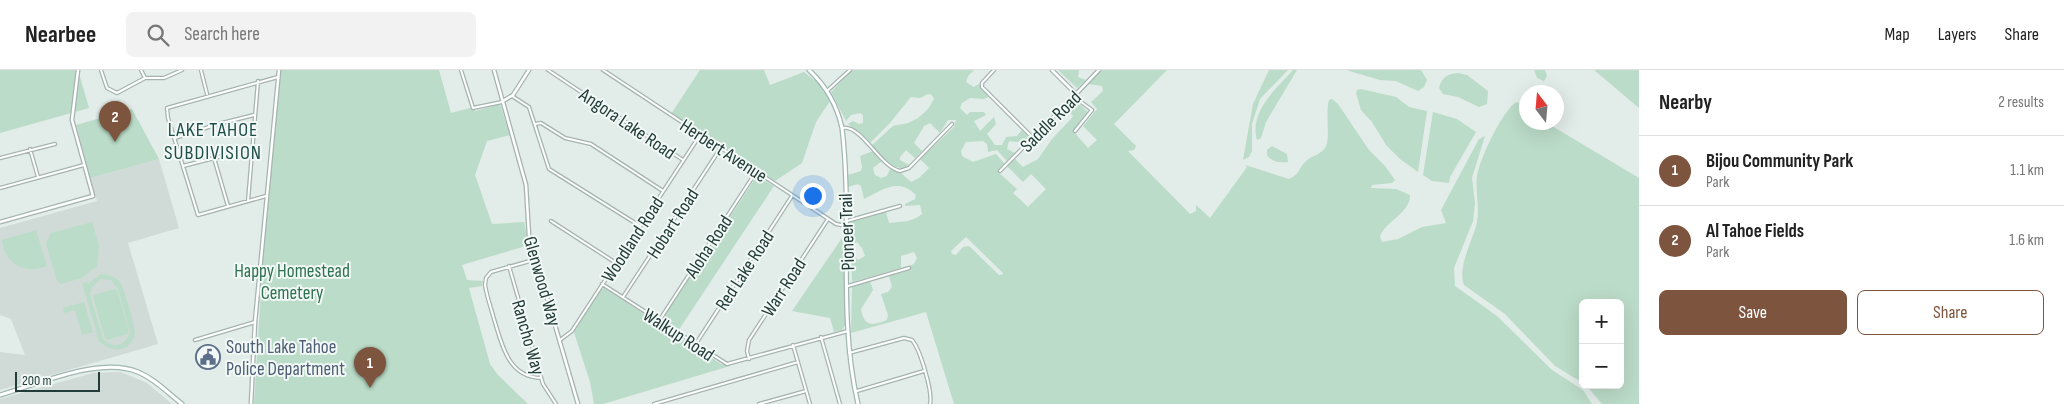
<!DOCTYPE html>
<meta charset="utf-8">
<style>
:root{--surface:#fff;--page:#f2f2f2;--text:#222;--muted:#767676;--line:#e0e0e0;--accent:#7d543d}
body{margin:0;font-family:"Sofia Sans Condensed",sans-serif;background:var(--page);color:var(--text)}
.controls{position:absolute;right:15px;bottom:15px;display:grid;overflow:hidden;border-radius:8px;box-shadow:0 5px 20px #0002}
.controls button{width:45px;height:45px;display:grid;place-items:center;padding:0;border:0;border-bottom:1px solid var(--line);background:var(--surface);color:var(--text);font:25px sans-serif}
.compass{position:absolute;left:1519px;top:15px;width:45px;height:45px;border-radius:50%;background:var(--surface);box-shadow:0 5px 20px #0002;rotate:344deg}
.scale{position:absolute;left:15px;bottom:12px;width:85px;box-sizing:border-box;padding-left:5px;border:2px solid #223c38;border-top:0;font-size:14px;line-height:18px;white-space:nowrap;color:#223c38;-webkit-text-stroke:4px #f2f8f6;paint-order:stroke}
.you{position:absolute;left:812px;top:125px;width:18px;height:18px;margin:-12px;border:4px solid #fff;border-radius:50%;background:#1a73e8;box-shadow:0 0 0 8px #1a73e833}
.badge{display:grid;place-items:center;width:32px;height:32px;border-radius:50%;background:var(--accent);color:#fff;font-size:16px;font-weight:700}
.pin{position:absolute;translate:-50% -41px;filter:drop-shadow(0 1px 2px #0008)}
.pin::after{content:'';position:absolute;top:26px;width:18px;height:15px;background:inherit;clip-path:polygon(0 0,100% 0,50% 100%)}
.list{margin:0;padding:0;list-style:none}
h2{display:flex;justify-content:space-between;align-items:center;height:65px;margin:0;padding:0 20px;font-size:21px}
h2 small{font-size:16px;font-weight:400;color:var(--muted)}
.list li{display:grid;grid-template-columns:32px 1fr auto;gap:15px;align-items:center;box-sizing:border-box;height:70px;padding:0 20px;border-top:1px solid var(--line)}
.list b{display:block;font-size:19px;white-space:nowrap}
.list p{margin:0;font-size:16px;white-space:nowrap;color:var(--muted)}
.list em{font-size:16px;font-style:normal;color:var(--muted)}
.actions{display:flex;gap:10px;padding:15px 20px}
.actions a{flex:1;padding:11px 0;border:1px solid var(--accent);border-radius:8px;text-align:center;font-size:18px;color:var(--accent)}
.actions .main{background:var(--accent);color:#fff}
.icon{flex:none;width:28px;height:28px;fill:none;stroke:currentColor;stroke-width:2;stroke-linecap:round;stroke-linejoin:round}
.map{position:relative;flex:none;width:1639px;height:334px;overflow:hidden}
header{display:flex;align-items:center;gap:30px;box-sizing:border-box;height:70px;padding:0 25px;background:var(--surface);border-bottom:1px solid var(--line)}
header strong{font-size:24px}
nav{display:flex;gap:28px;margin-inline-start:auto;font-size:18px}
.search{width:350px;height:45px;background:var(--page);display:flex;align-items:center;gap:12px;box-sizing:border-box;padding:0 18px;border-radius:8px;color:var(--muted);font-size:19px}
main{display:flex}
aside{flex:1;background:var(--surface)}
.map>svg:first-child{display:block}
.built{fill:#d0dbd7}
.green{fill:#bbdcc8;fill-rule:evenodd}
.lines{fill:none;stroke-linecap:round;stroke-linejoin:round}
.minor-casing{stroke:#a5b4b0;stroke-width:4.5}
.tertiary-casing{stroke:#a5b4b0;stroke-width:5}
.secondary-casing{stroke:#a0b7b2;stroke-width:5.5}
.minor{stroke:#fff;stroke-width:2}
.tertiary{stroke:#fff;stroke-width:2.5}
.secondary{stroke:#fff;stroke-width:3}
.labels{text-anchor:middle;stroke-width:4;stroke-linejoin:round;paint-order:stroke}
.street-label{font-size:19px;fill:#223c38;stroke:#f2f8f6}
.park-label{font-size:19px;fill:#2e7250;stroke:#f2f8f6}
.service-label{font-size:19px;fill:#4e5e75;stroke:#f2f8f6;text-anchor:start}
.neighbourhood-label{font-size:20px;letter-spacing:1px;fill:#1f4d47;stroke:#f2f8f6}
</style>
<header>
<strong>Nearbee</strong>
<div class="search"><svg class="icon" aria-label="search" viewBox="0 0 24 24"><circle cx="10" cy="10" r="6"/><path d="M15 15l6 6"/></svg>Search here</div>
<nav><a>Map</a><a>Layers</a><a>Share</a></nav>
</header>
<main>
<div class="map">
<svg width="1639" height="334" viewBox="0 0 1639 334">
<rect width="100%" height="100%" fill="#e2ece8"/>
<!-- built -->
<path class="built" d="M 159,89 L 179,158 L 128,173 L 158,274 L 0,320 L 0,282 L 25,285 L 11,249 L 0,245 L 0,158 L 97,131 L 90,108 Z
M 121,302 L 147,313 L 172,334 L 0,334 L 0,329 L 93,303 Z"/>
<!-- green -->
<path class="green" d="M 0,0 L 78,0 L 89,38 L 0,63 Z
M 281,0 L 439,0 L 451,43 L 470,38 L 476,41 L 500,34 L 510,65 L 487,71 L 475,105 L 492,154 L 524,152 L 529,175 L 462,195 L 467,210 L 483,211 L 482,216 L 469,218 L 490,294 L 498,305 L 528,334 L 254,334 L 266,139 Z
M 700,0 L 764,0 L 770,15 L 804,2 L 819,14 L 830,31 L 816,52 L 802,93 L 775,111 L 671,44 Z
M 852,0 L 974,0 L 968,6 L 966,12 L 974,17 L 979,14 L 989,27 L 983,29 L 970,28 L 962,33 L 960,38 L 967,45 L 970,42 L 984,42 L 986,45 L 974,51 L 980,61 L 994,47 L 996,54 L 987,64 L 995,75 L 1002,75 L 1006,67 L 1017,66 L 1022,60 L 1029,68 L 1022,76 L 1019,72 L 1009,71 L 1007,79 L 1015,83 L 1007,91 L 997,80 L 988,82 L 987,74 L 983,71 L 966,72 L 961,81 L 962,86 L 973,92 L 996,84 L 1005,94 L 998,102 L 1017,119 L 1013,123 L 1028,137 L 1046,119 L 1031,104 L 1023,112 L 1007,96 L 1015,89 L 1023,97 L 1038,89 L 1052,69 L 1071,49 L 1073,46 L 1065,38 L 1074,29 L 1089,43 L 1073,61 L 1088,78 L 1097,70 L 1083,56 L 1097,39 L 1091,32 L 1103,21 L 1102,16 L 1088,14 L 1102,0 L 1167,0 L 1114,54 L 1136,76 L 1134,80 L 1128,81 L 1190,144 L 1196,141 L 1196,135 L 1210,148 L 1247,97 L 1245,95 L 1289,109 C 1299,105 1299,98 1305,92 C 1311,86 1320,85 1325,78 C 1331,70 1325,43 1329,30 L 1332,29 L 1338,34 L 1369,80 L 1385,96 L 1395,110 L 1392,113 L 1372,115 L 1371,118 L 1396,119 L 1410,125 C 1411,142 1386,151 1380,166 L 1382,172 L 1398,169 L 1422,157 L 1446,153 L 1441,140 L 1479,69 L 1485,66 L 1472,108 L 1475,133 L 1473,151 L 1454,198 L 1455,216 L 1497,246 L 1552,300 L 1583,320 L 1592,334 L 954,334 L 926,242 L 851,263 L 852,216 L 870,211 L 873,220 L 861,239 C 864,257 872,256 887,250 L 888,245 L 881,224 L 888,222 L 892,217 L 889,206 L 910,200 L 908,196 L 914,194 L 917,188 L 914,182 L 901,186 L 901,198 L 852,212 L 851,180 L 855,175 L 855,187 L 858,190 L 865,186 L 862,178 L 857,172 L 851,177 L 851,152 L 886,142 L 889,153 C 902,151 911,153 922,144 L 920,135 L 905,136 L 905,134 L 915,129 L 916,125 C 898,107 883,120 864,129 L 861,116 L 858,114 L 848,117 L 848,105 L 861,101 L 862,97 L 860,86 L 873,81 L 882,91 L 873,98 L 875,105 L 881,108 L 887,106 L 890,99 L 901,103 L 911,112 L 919,108 L 929,98 L 920,89 L 954,57 L 956,50 L 948,50 L 940,63 L 930,53 L 924,56 L 914,73 L 922,81 L 915,88 L 906,80 L 900,87 L 900,90 L 909,95 C 896,106 881,84 872,75 L 893,56 L 908,53 L 918,48 L 928,39 L 934,29 L 932,25 L 928,24 L 920,28 L 911,27 L 889,54 L 870,73 L 848,54 L 853,51 L 859,54 L 863,53 L 863,45 L 860,43 L 851,45 L 846,51 L 831,22 ZM 966,167 L 1003,203 L 1003,204 L 999,205 L 969,176 L 963,177 L 956,185 L 952,184 L 951,181 Z
M 1058,0 L 1079,0 L 1078,7 L 1086,10 L 1077,18 Z
M 1269,0 L 1288,0 L 1260,29 L 1252,54 L 1252,81 L 1249,87 L 1243,90 L 1253,34 Z
M 1293,0 L 1297,0 L 1266,52 L 1261,68 L 1257,70 C 1249,41 1276,19 1293,0 Z
M 1346,0 L 1421,0 L 1427,10 L 1424,17 L 1418,21 L 1396,11 L 1380,10 Z
M 1534,0 L 1545,0 L 1547,6 L 1544,11 L 1537,8 Z
M 1594,0 L 1639,0 L 1639,38 Z
M 1458,3 L 1467,5 L 1488,21 L 1487,34 L 1479,37 L 1458,27 L 1443,24 L 1439,18 C 1442,7 1447,4 1458,3 Z
M 1361,19 L 1396,27 L 1409,37 L 1427,41 L 1418,102 L 1400,89 L 1386,75 L 1372,52 L 1361,40 L 1356,23 L 1357,20 Z
M 1516,32 L 1520,33 L 1526,39 L 1526,52 L 1547,53 L 1639,108 L 1639,334 L 1602,334 L 1586,315 L 1620,315 L 1620,233 L 1583,233 L 1583,313 L 1555,296 L 1505,244 L 1464,215 C 1457,196 1473,171 1477,152 C 1480,136 1475,121 1477,106 C 1480,88 1502,42 1516,32 Z
M 132,39 L 159,89 L 90,108 L 76,55 Z
M 1433,42 L 1457,49 L 1476,62 L 1450,107 L 1449,113 L 1432,111 L 1423,105 Z
M 1272,76 L 1287,84 L 1288,92 C 1279,93 1272,92 1267,85 L 1267,80 Z
M 757,106 L 774,116 L 678,261 L 664,252 L 663,248 Z
M 92,152 L 99,176 L 97,196 L 82,208 L 61,214 L 57,211 L 46,173 L 51,163 Z
M 36,160 L 47,196 C 25,205 5,194 2,170 Z
M 844,165 L 845,255 L 842,260 L 834,262 L 830,248 L 792,241 Z
M 101,204 C 107,205 114,205 119,211 C 124,216 135,256 135,263 C 132,283 110,283 99,271 L 82,213 L 87,212 L 88,214 ZM 101,209 L 111,210 L 118,219 L 130,262 C 126,276 113,279 103,269 L 90,225 L 91,218 Z
M 604,218 L 721,294 L 730,296 L 603,334 L 594,334 L 590,312 L 574,262 L 600,220 Z
M 114,219 L 117,220 L 129,261 L 127,264 L 107,270 L 105,268 L 93,227 L 94,225 Z
M 84,232 L 93,262 L 82,265 L 75,240 L 64,243 L 63,238 Z"/>
<g class="lines">
<defs>
<path id="minor" d="M 101,0 L 107,18 L 117,23 L 145,8 L 164,8 L 182,0
M 141,0 L 145,8
M 201,0 L 207,24
M 461,0 L 473,38 L 502,32
M 548,0 L 683,90
M 603,0 L 836,154 L 846,156
M 994,0 L 982,13 L 982,17 L 1033,68
M 827,21 L 850,0
M 512,26 L 529,37 L 549,99 L 640,156
M 535,54 L 541,53 L 565,68 L 591,74 L 663,121
M 843,58 C 862,55 880,97 900,101 L 909,98 L 952,54
M 175,68 L 218,54 L 254,45
M 30,79 L 38,107
M 0,88 L 55,74
M 214,88 L 228,136
M 183,96 L 253,78
M 1000,101 L 1076,24 L 1077,29 L 1092,40 L 1075,61
M 0,118 L 84,95
M 266,126 L 198,145 L 168,48 L 167,38 L 278,7
M 248,131 L 258,11
M 551,151 L 616,193
M 847,151 L 900,136
M 537,189 L 491,202 L 486,208 L 485,215 C 487,227 491,238 494,249 C 502,275 508,307 541,308
M 509,196 L 543,314 L 556,334
M 602,214 L 727,294 L 848,261
M 848,216 L 909,198
M 623,227 L 720,79
M 659,251 L 756,102
M 821,267 L 840,334
M 195,270 L 255,252
M 560,270 L 572,261 L 700,65
M 695,275 L 792,126
M 793,275 L 810,334
M 849,283 L 904,268 L 912,270 C 920,279 933,322 930,334
M 749,289 L 747,281 L 749,270 L 828,149
M 857,321 L 924,301
M 654,334 L 798,292
M 759,334 L 806,321"/>
<path id="tertiary" d="M 494,0 L 526,115 L 529,166 L 578,334
M 1052,0 L 1076,24 L 1099,0
M 503,31 L 513,25 L 529,0
M 0,152 L 93,126 L 72,50 L 78,0
M 251,334 L 255,252 L 279,0"/>
<path id="secondary" d="M 809,0 C 826,16 837,35 842,58 C 853,149 837,244 858,334
M 0,325 C 39,314 100,286 138,302 C 155,309 168,323 182,334"/>
</defs>
<!-- minor casing -->
<use href="#minor" class="minor-casing"/>
<!-- tertiary casing -->
<use href="#tertiary" class="tertiary-casing"/>
<!-- secondary casing -->
<use href="#secondary" class="secondary-casing"/>
<!-- minor -->
<use href="#minor" class="minor"/>
<!-- tertiary -->
<use href="#tertiary" class="tertiary"/>
<!-- secondary -->
<use href="#secondary" class="secondary"/>
</g>
<!-- icons -->
<defs>
<symbol id="civic-ring" viewBox="-11 -11 22 22"><circle r="9.5" fill="#f2f8f6" stroke="#5c6f8a" stroke-width="1.5"/><path d="M-.6-6.5H3V-4.5H.6V-3L4-1V1h2V6H-6V1h2V-1L-.6-3ZM-1.2 2.5V6h2.4V2.5Z" fill="#5c6f8a"/></symbol>
</defs>
<g fill-rule="evenodd">
<use href="#civic-ring" x="194" y="273" width="28" height="28"/>
</g>
<g class="labels">
<!-- street labels -->
<g class="street-label">
<text transform="translate(1050 51) rotate(-45)" y="7">Saddle Road</text>
<text transform="translate(628 53) rotate(34)" y="7">Angora Lake Road</text>
<text transform="translate(724 80) rotate(33)" y="7">Herbert Avenue</text>
<text transform="translate(672 153) rotate(-57)" y="7">Hobart Road</text>
<text transform="translate(846 162) rotate(-92)" y="7">Pioneer Trail</text>
<text transform="translate(632 169) rotate(-57)" y="7">Woodland Road</text>
<text transform="translate(708 176) rotate(-57)" y="7">Aloha Road</text>
<text transform="translate(744 200) rotate(-57)" y="7">Red Lake Road</text>
<text transform="translate(543 211) rotate(74)" y="7">Glenwood Way</text>
<text transform="translate(783 217) rotate(-57)" y="7">Warr Road</text>
<text transform="translate(679 264) rotate(33)" y="7">Walkup Road</text>
<text transform="translate(529 267) rotate(74)" y="7">Rancho Way</text>
</g>
<!-- park labels -->
<g class="park-label">
<text x="292" y="207">Happy Homestead<tspan x="292" dy="22">Cemetery</tspan></text>
</g>
<!-- service labels -->
<g class="service-label">
<text x="226" y="283">South Lake Tahoe<tspan x="226" dy="22">Police Department</tspan></text>
</g>
<!-- neighbourhood labels -->
<g class="neighbourhood-label">
<text x="213" y="66">LAKE TAHOE<tspan x="213" dy="23">SUBDIVISION</tspan></text>
</g>
</g>
</svg>
<div class="controls">
<button>+</button>
<button>−</button>
</div>
<svg class="compass" viewBox="-18 -18 36 36"><path d="M0-13l5 13h-10z" fill="#e53935"/><path d="M0 13l5-13h-10z" fill="#767676"/></svg>
<div class="scale">200 m</div>
<div class="you"></div>
<div class="pin badge" style="left:370px;top:318px">1</div>
<div class="pin badge" style="left:115px;top:72px">2</div>
</div>
<aside>
<h2>Nearby<small>2 results</small></h2>
<ul class="list">
<li><span class="badge">1</span><div><b>Bijou Community Park</b><p>Park</p></div><em>1.1 km</em></li>
<li><span class="badge">2</span><div><b>Al Tahoe Fields</b><p>Park</p></div><em>1.6 km</em></li>
</ul>
<div class="actions"><a class="main">Save</a><a>Share</a></div>
</aside>
</main>
